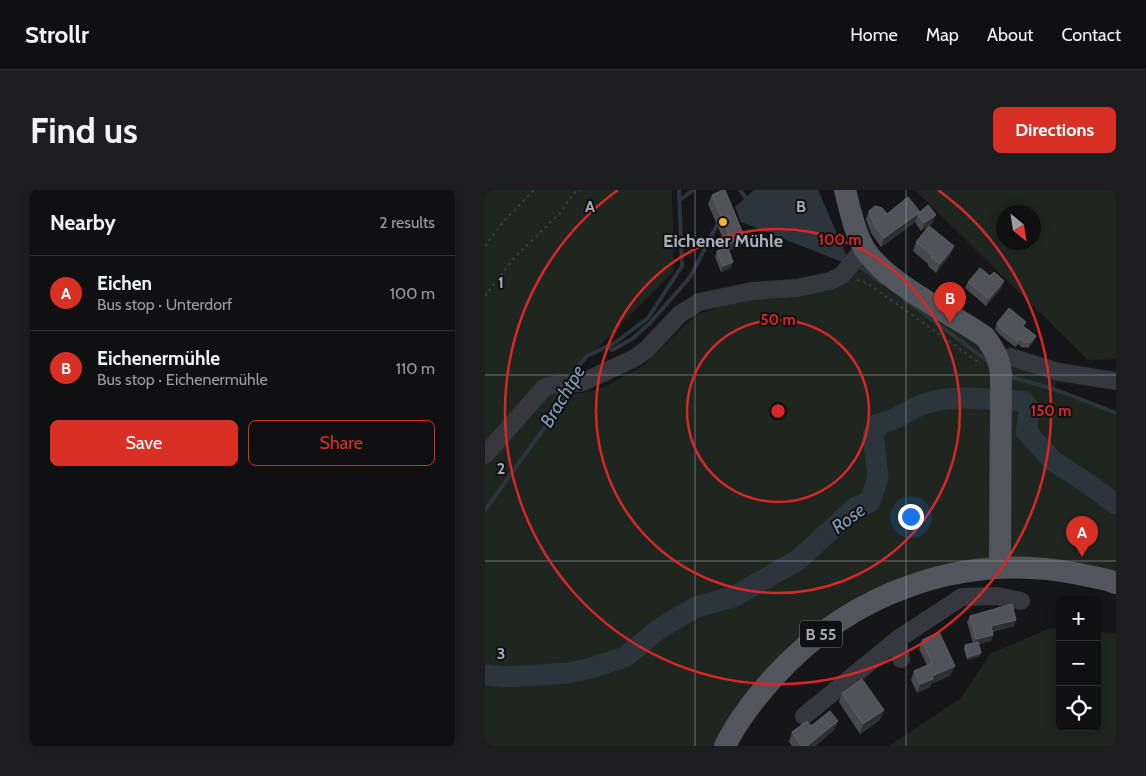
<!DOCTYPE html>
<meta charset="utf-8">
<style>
:root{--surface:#101012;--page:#1e1e20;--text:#f1f3f6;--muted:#9c9d9f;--line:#303032;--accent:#d93025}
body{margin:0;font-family:Cabin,sans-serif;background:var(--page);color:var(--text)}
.controls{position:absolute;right:15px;bottom:15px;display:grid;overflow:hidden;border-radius:8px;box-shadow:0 2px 12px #0003}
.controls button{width:45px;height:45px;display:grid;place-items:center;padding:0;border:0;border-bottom:1px solid var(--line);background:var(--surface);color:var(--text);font:25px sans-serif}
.compass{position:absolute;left:511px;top:15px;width:45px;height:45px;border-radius:50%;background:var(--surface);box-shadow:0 2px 12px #0003;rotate:150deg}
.you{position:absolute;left:425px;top:326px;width:18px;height:18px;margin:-12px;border:4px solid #fff;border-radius:50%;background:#1a73e8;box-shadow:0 0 0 8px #1a73e833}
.badge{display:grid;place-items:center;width:32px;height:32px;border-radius:50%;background:var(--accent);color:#fff;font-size:16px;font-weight:700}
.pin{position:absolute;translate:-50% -41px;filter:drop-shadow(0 1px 2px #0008)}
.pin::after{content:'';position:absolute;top:26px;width:18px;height:15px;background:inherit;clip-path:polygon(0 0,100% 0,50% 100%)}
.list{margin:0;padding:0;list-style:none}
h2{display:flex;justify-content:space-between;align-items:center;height:65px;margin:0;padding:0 20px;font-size:21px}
h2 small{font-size:16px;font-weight:400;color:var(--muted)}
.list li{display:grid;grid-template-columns:32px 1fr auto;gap:15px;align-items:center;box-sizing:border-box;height:75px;padding:0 20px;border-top:1px solid var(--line)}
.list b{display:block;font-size:19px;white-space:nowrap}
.list p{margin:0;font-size:16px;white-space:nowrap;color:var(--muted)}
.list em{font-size:16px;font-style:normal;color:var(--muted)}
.actions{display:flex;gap:10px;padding:15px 20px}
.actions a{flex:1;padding:11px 0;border:1px solid var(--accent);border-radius:8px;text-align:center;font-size:18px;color:var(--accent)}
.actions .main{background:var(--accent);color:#fff}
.icon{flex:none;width:28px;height:28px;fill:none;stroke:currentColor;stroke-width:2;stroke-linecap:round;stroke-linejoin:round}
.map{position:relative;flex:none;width:631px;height:556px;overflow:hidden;border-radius:8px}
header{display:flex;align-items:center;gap:30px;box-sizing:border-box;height:70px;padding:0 25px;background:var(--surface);border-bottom:1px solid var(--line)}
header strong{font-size:24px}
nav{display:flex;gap:28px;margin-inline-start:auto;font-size:18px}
.intro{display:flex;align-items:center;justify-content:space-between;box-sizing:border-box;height:120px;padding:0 30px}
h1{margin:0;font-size:35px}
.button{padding:12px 22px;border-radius:8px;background:var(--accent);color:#fff;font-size:18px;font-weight:700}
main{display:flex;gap:30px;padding:0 30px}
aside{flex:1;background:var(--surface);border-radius:8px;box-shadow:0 2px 12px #0003}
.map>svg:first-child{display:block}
.green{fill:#1e261f;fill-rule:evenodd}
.water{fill:#2c353c}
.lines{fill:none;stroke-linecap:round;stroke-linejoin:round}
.stream{stroke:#2c353c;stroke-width:4}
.river{stroke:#2c353c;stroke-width:21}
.path{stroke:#3d3f44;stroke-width:2;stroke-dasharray:2.5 4;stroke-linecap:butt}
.minor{stroke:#37383d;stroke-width:18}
.major{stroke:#53555c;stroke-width:22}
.wall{fill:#47494d}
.shaded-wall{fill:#2f3033}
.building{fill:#525359;stroke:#5f6168}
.grid{fill:none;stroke:#a8adb8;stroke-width:1;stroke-opacity:0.55}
.ring{fill:none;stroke:#d62828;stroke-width:2.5}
.poi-dot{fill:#f2b134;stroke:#111113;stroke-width:2}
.labels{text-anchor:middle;stroke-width:4;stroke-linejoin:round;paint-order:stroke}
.shield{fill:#111113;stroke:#7b7e86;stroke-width:1}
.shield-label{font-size:16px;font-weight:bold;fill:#a8adb8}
.poi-label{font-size:18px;font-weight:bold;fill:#a8adb8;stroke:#111113}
.water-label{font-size:19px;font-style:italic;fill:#7f9bb3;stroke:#111113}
.grid-label{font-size:16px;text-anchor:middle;font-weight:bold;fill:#a8adb8;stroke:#111113;stroke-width:4;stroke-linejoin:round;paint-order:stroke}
.centre{fill:#d62828;stroke:#111113;stroke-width:2.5}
.ring-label{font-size:15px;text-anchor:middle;font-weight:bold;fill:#d62828;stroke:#111113;stroke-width:4;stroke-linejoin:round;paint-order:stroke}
</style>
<header>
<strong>Strollr</strong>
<nav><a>Home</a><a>Map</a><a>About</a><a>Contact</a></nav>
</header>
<div class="intro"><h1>Find us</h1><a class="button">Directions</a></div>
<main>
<aside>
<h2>Nearby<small>2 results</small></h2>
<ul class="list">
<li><span class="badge">A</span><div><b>Eichen</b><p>Bus stop · Unterdorf</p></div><em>100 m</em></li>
<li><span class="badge">B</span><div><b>Eichenermühle</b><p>Bus stop · Eichenermühle</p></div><em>110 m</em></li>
</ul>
<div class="actions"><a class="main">Save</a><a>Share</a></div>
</aside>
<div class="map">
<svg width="631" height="556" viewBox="0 0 631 556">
<rect width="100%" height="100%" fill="#161618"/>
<!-- green -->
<path class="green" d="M 0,0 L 187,0 L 189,81 L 81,189 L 74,203 L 96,203 L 120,197 L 159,175 L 209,126 L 268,105 L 310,102 L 378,72 L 489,150 L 502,162 L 506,182 L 504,226 L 509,372 L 341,432 L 229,556 L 0,556 Z
M 430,0 L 631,0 L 631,169 L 603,170 ZM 518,22 L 548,22 L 548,52 L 518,52 Z
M 527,173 L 572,188 L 570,198 L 631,221 L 631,386 L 521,371 L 520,176 Z
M 565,438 L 575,439 L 575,537 L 612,537 L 612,442 L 631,443 L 631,556 L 404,556 L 476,508 L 505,464 Z"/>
<!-- water -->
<path class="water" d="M 269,0 L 333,0 L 361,65 L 357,72 L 256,32 L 250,17 Z"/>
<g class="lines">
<!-- stream -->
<path class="stream" d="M 255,0 L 260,7
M 195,10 L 208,0
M 375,77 L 397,93
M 419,109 L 504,172
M 122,156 L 127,160 L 147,149 L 165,133 L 205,87 L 232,35
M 526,187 L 569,199 L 631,223
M 87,188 L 91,179 L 102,166 L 131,152 L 163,128 L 197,76 L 194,0
M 0,320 L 75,216 L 82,199"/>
<!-- river -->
<path class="river" d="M 0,485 L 21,487 L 83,483 L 102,479 L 140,467 L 174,439 L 211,417 L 248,407 L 313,370 L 371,317 L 385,312 L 393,287 L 388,245 L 393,234 C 410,231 423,220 439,214 C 470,203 506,210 538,211 L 545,220 L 541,241 L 568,271 L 605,295 L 631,314"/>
<!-- path -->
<path class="path" d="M 0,56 L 19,31 L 49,0
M 372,90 L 382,93 L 496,174
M 0,106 L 29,68 L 75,23 L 89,3 L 96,0"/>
<!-- minor -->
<path class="minor" d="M 514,170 L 526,167 L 574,182 L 631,191
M 0,265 L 59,198 C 71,191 85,196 98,192 L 150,168 L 162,159 L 195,124 L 214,112 L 267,101 L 312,98 L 345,91 L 357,85 L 379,58
M 416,469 L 413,449 L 477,407 L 512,406 L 536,411
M 319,526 L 413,449"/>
<!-- major -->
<path class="major" d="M 360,0 C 365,19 369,41 379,58 C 400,93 466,123 500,147 C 509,159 514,168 516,183 L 515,378
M 240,556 C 252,531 270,509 288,488 C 366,402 479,361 594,384 C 606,387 619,388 631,393"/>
</g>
<!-- wall -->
<path class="wall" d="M 227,5 L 259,46 L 256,56 L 244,60 L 246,78 L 236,82 L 230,67 L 232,61 L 242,58 L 223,14 Z
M 384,21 L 402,24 L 435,22 L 448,33 L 436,41 L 430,32 L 396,57 L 386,43 L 381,29 Z
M 431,52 L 469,56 L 465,65 L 451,83 L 443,76 L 443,74 L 428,61 Z
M 505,86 L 517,97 L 501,116 L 480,98 L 483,92 Z
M 512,133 L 540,137 L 551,146 L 549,151 L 543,158 L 539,157 L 538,158 L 533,154 L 530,157 L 515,145 L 510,139 Z
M 485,426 L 531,430 L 529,436 L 507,442 L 508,445 L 506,451 L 494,454 L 495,466 L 482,470 L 479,459 L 480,455 L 488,453 L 482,432 Z
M 437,450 L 466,485 L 446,494 L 445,497 L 432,503 L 426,490 L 429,481 L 442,475 L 434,459 Z
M 357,503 L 399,520 L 395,530 L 375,544 L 354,512 Z
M 353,531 L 349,540 L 330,556 L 307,556 L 304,552 L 307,542 Z"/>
<!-- shaded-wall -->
<path class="shaded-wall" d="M 435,22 L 433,25 L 430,32 L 396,57 L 399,48 Z
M 451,25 L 448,33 L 436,41 L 439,33 Z
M 259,46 L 256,56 L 243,61 L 247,52 Z
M 469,56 L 465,65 L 451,83 L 455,74 Z
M 248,72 L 246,78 L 236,82 L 238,76 Z
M 519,91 L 517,97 L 501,116 L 504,109 Z
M 551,146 L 549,151 L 543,158 L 545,153 Z
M 531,430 L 529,436 L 504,442 L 506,436 Z
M 508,445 L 506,451 L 488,455 L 491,449 Z
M 496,463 L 495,466 L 482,470 L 483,467 Z
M 470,476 L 466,485 L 446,494 L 445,497 L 432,503 L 435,494 L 447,486 Z
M 399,520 L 395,530 L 375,544 L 378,534 Z
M 353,531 L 349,540 L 330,556 L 322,556 Z"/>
<!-- building -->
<path class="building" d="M 238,0 L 240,0 L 259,46 L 247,52 L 227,5 Z
M 423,7 L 435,22 L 443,15 L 451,25 L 439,33 L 433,25 L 435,22 L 399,48 L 389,34 L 384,21 L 390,16 L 397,18 L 402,24 Z
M 444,36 L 469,56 L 455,74 L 446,67 L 448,66 L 431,52 Z
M 243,58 L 248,72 L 238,76 L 232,61 Z
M 495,78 L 505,86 L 509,82 L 519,91 L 504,109 L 483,92 Z
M 524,118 L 541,132 L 538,136 L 551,146 L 545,153 L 542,151 L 540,153 L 535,148 L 532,151 L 517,140 L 512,133 Z
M 527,414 L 531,430 L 506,436 L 508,445 L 491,449 L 485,426 Z
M 454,442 L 470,476 L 447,486 L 448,489 L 435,494 L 429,481 L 447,473 L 437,450 Z
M 493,452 L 496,463 L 483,467 L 480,455 Z
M 377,489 L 399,520 L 378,534 L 357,503 Z
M 345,521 L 353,531 L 322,556 L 317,556 L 307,542 L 322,531 L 326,536 Z"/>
<!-- grid -->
<path class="grid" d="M 210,0 L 210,556M 421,0 L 421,556M 0,185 L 631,185M 0,371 L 631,371"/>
<!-- distance rings -->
<g class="ring">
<circle cx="293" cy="221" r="91"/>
<circle cx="293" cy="221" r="182"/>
<path d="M453 0A273 273 0 1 1 133 0"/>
</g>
<!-- markers -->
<circle class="poi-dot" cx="238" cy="32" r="5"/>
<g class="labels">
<!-- shield labels -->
<rect class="shield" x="315" y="430.5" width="42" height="27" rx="4"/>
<g class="shield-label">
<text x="336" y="450">B 55</text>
</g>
<!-- poi labels -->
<g class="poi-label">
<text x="238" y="57">Eichener Mühle</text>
</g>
<!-- water labels -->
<g class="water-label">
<text transform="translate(77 206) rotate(-59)" y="7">Brachtpe</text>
<text transform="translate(363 328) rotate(-37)" y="7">Rose</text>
</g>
</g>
<g class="grid-label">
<text x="105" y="22">A</text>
<text x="316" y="22">B</text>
<text x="16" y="98">1</text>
<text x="16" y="284">2</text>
<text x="16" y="469">3</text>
</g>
<circle cx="293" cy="221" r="8" class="centre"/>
<g class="ring-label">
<text x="355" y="55">100 m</text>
<text x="293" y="135">50 m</text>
<text x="566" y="226">150 m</text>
</g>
</svg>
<div class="controls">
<button>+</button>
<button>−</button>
<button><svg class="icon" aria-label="locate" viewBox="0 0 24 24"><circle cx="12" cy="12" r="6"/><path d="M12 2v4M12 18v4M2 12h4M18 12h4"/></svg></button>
</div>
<svg class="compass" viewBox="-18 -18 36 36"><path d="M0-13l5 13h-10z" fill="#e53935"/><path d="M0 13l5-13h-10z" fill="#9c9d9f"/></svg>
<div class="you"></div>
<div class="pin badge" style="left:597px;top:367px">A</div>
<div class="pin badge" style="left:465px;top:133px">B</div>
</div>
</main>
